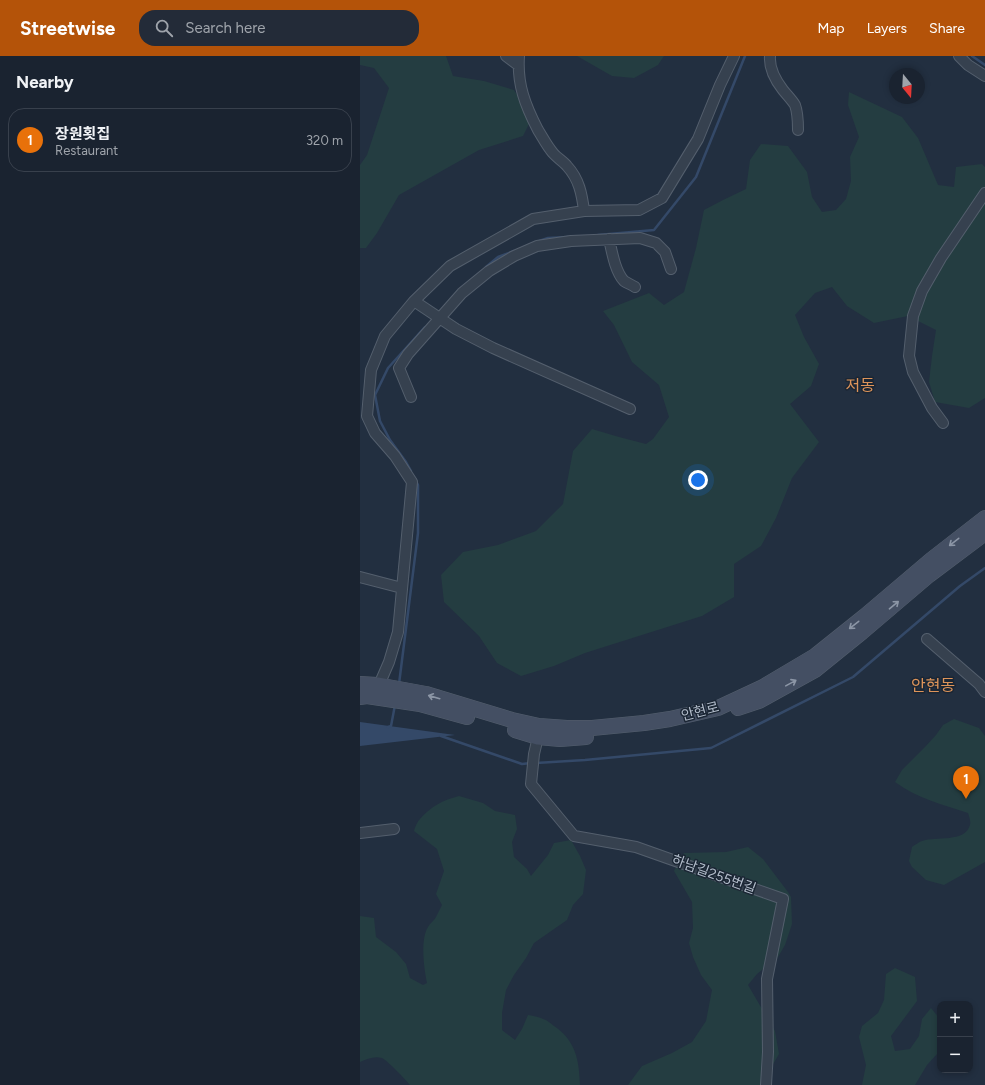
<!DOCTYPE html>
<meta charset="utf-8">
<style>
:root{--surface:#1a2330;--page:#232b38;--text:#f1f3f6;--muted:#9fa4ab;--line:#38404c;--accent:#b45309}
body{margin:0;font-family:Figtree,"Noto Sans KR",sans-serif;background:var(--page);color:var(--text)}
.controls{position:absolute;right:12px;bottom:12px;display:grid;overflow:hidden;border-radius:8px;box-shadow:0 2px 6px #0003}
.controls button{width:36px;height:36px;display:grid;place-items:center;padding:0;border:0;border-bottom:1px solid var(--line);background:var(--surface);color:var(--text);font:20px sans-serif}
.compass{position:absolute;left:529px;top:12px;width:36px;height:36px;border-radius:50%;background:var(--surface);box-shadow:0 2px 6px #0003;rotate:162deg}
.you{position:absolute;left:338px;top:424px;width:14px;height:14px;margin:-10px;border:3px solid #fff;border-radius:50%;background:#1a73e8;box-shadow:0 0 0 6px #1a73e833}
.badge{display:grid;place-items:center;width:26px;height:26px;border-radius:50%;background:var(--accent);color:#fff;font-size:13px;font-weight:700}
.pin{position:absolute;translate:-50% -33px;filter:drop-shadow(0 1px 2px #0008)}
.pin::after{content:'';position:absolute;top:21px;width:14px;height:12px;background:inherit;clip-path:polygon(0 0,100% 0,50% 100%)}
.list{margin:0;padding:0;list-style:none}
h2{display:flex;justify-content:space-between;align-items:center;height:52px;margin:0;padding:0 16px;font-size:17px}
h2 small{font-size:13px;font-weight:400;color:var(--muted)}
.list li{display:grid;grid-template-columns:26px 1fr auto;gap:12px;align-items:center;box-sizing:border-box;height:64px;margin:0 8px 8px;padding:0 8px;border:1px solid var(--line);border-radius:16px}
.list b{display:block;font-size:15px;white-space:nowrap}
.list p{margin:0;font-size:13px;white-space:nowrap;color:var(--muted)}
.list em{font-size:13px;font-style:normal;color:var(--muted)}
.icon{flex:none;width:22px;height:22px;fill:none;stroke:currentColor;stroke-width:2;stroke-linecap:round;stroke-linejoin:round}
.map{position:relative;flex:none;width:625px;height:1029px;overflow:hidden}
header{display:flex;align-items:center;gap:24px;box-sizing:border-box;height:56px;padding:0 20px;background:var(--accent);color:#fff}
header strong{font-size:19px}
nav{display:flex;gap:22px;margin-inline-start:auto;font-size:14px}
.search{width:280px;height:36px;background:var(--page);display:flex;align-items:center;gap:10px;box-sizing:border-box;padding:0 14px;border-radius:16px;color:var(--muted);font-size:15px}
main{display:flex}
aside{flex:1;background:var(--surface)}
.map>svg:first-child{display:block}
.green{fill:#243d41}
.water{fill:#344968}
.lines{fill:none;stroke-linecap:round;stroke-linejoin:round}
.stream{stroke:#344968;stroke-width:2.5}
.street-casing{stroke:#545f6d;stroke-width:12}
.secondary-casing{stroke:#545f6d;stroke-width:16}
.street{stroke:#36414f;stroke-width:10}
.secondary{stroke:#444f63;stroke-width:15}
.oneway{stroke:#8c96a6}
.labels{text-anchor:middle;stroke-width:3;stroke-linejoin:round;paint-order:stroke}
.street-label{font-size:14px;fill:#b2bcca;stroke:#1b2634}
.quarter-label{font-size:16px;fill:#dd945a;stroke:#1b2634}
</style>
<header>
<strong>Streetwise</strong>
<div class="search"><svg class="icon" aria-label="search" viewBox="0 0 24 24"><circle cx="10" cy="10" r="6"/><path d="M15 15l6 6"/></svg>Search here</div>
<nav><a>Map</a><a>Layers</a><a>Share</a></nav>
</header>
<main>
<aside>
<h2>Nearby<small></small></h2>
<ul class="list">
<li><span class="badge" style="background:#e8710a">1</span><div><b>장원횟집</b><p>Restaurant</p></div><em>320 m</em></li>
</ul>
</aside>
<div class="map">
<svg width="625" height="1029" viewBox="0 0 625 1029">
<rect width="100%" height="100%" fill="#222f40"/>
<!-- green -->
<path class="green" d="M 0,0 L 86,0 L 93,20 L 124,25 L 154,34 L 172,62 L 163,80 L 119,94 L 39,139 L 17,177 L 6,192 L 0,192 L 0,109 L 7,99 L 29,32 L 14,12 L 0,9 Z
M 217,0 L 304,0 L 298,9 L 274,22 L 252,20 Z
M 489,36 L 542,61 L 558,82 L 578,129 L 594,131 L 596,111 L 622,108 L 625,111 L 625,342 L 609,352 L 575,346 L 569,326 L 572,300 L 576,274 L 548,260 L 514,267 L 487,250 L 472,231 L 455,237 L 435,259 L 444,281 L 459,308 L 451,330 L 430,348 L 459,386 L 432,422 L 416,462 L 401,490 L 374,508 L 374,541 L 342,560 L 225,597 L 194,610 L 161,620 L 137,607 L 119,580 L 84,546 L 81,519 L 103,496 L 138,489 L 176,475 L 203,448 L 213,395 L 232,373 L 259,381 L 286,388 L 293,383 L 309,361 L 299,329 L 272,306 L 254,269 L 243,255 L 289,237 L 304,249 L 324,236 L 336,192 L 344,154 L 363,144 L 386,133 L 390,104 L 401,88 L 428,90 L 447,116 L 452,141 L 462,156 L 476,154 L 486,143 L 491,125 L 490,101 L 499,81 L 488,49 Z
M 594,663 L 619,672 L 625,680 L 625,806 L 584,829 L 566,824 L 552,811 L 549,805 L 552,791 C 555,789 559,786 562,785 C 576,780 605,787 610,769 C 611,765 609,760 608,757 C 584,749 556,742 535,726 L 542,714 L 565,691 L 576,679 L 583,669 Z
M 99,740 L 123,747 L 135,755 L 155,759 L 157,773 L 152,786 L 154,801 L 167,813 L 171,820 L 188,799 L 194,787 L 211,784 L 220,800 L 226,814 L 223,838 L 213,849 L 207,864 L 174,887 L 166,902 L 154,919 L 146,934 L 142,957 L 142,974 L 155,984 L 162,973 L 168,959 C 173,960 179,961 183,963 C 187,964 190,967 194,970 C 216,985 219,1004 220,1029 L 50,1029 C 45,1023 28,1005 22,1002 C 14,1000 7,1003 0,1006 L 0,860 L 14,862 L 16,881 L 36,896 L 46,908 L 50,922 L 63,929 L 67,927 C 64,913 60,884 68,871 C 70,867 74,865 76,861 C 78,857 80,853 82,849 L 76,838 L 84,815 L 77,793 L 54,775 C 55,771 57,766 60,763 C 70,751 83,744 99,740 Z
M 388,791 L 403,803 L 428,836 L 431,841 L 432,868 L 425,889 L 418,901 L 397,918 L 388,929 L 415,975 L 419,998 L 401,1029 L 268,1029 L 282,1010 L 312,997 L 332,986 L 346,965 L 352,934 L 341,919 L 333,901 L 329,887 L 333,872 L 332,846 L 314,815 L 324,797 L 366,796 Z
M 535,912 L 555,921 L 557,945 L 531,980 L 535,995 L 550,993 L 559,980 L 562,963 L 571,952 L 580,963 L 580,992 L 577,998 L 567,1009 L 555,1029 L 502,1029 L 506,1009 L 499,981 L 502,970 L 518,957 L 524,944 L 526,918 Z"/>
<!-- water -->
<path class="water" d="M 0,666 L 95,679 L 0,690 Z"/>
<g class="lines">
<!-- stream -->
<path class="stream" d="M 612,0 L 625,9
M 238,179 L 294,174 L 336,121 L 385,0
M 179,185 L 188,182 L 208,181
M 126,211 L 138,201 L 154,195
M 51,415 L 46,406 L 30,384 L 20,365 L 15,339 L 28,312 L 65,271
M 39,628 L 58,477 L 58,429 L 56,425
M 28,671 L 31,670 L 35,649
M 81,680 L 162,708 L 171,707
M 176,707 L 225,704 L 351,692 L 493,621 L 600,530 L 625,512"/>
<defs>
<path id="street" d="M 146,0 L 158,9
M 159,0 C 157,28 165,49 178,74 C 183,82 187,90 193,97 C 197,102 203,105 207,110 C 219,123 222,138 224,155
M 410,0 C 409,12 416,25 423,34 C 427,39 432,44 435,49 C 438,57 438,66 438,74
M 599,0 L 608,9 L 625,20
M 249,183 C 252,196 255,215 264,225 C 267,227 272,229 275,231
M 54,245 L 96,273 L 133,292 L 270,353
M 51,341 L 39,312 L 48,298 L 102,237 L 129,215 L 154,200 L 177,190 L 211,185 L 280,182 L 296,187 L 305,196 L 311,213
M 583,367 L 572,352 L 553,316 L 549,300 L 553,260 L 562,235 L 581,202 L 625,137
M 0,521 L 42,532
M 567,583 L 619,628 L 625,636
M 19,629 L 29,606 L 38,576 L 52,426 L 35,400 L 15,377 L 7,360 L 11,314 L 25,280 L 54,245 L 90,210 L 173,163 L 224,155 L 279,154 L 302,142 L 338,83 L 360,29 L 374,0
M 178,681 L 174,698 L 171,728 L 214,780 L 276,791 L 423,843 L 407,923 L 408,996 L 406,1029
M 0,777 L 34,773"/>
<path id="secondary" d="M 0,628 L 17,629 L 66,638 L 152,664 L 179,670 L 207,672 L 232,672 L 284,667 L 310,663 L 358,652 L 403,631 L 455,600 L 505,560 L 571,504 L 625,462
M 0,641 L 7,640 L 60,648 L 107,661
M 378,652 L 399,645 L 455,614 L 502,576 L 569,519 L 625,477
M 155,674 L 178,681 L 200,683 L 226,681"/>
</defs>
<!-- street casing -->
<use href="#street" class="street-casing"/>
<!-- secondary casing -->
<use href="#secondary" class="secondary-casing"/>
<!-- street -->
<use href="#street" class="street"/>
<!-- secondary -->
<use href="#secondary" class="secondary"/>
</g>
<!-- one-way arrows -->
<defs><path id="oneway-shaft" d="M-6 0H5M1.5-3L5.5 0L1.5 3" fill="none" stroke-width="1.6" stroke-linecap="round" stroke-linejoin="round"/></defs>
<g class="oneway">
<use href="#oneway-shaft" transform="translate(594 486) rotate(142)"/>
<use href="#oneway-shaft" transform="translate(534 549) rotate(-40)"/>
<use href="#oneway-shaft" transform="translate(494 569) rotate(142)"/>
<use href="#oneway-shaft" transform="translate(431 627) rotate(-29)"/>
<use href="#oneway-shaft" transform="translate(74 641) rotate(-164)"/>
</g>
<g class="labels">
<!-- street labels -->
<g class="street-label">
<text transform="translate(340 655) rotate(-15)" y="5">안현로</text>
<text transform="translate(354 818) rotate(20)" y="5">하남길255번길</text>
</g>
<!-- quarter labels -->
<g class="quarter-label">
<text x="500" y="335">저동</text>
<text x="573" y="635">안현동</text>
</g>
</g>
</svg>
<div class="controls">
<button>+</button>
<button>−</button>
</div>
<svg class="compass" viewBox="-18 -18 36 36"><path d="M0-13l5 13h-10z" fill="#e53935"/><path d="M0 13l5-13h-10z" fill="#9fa4ab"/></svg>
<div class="you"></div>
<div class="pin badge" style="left:606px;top:743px;background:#e8710a">1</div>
</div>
</main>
